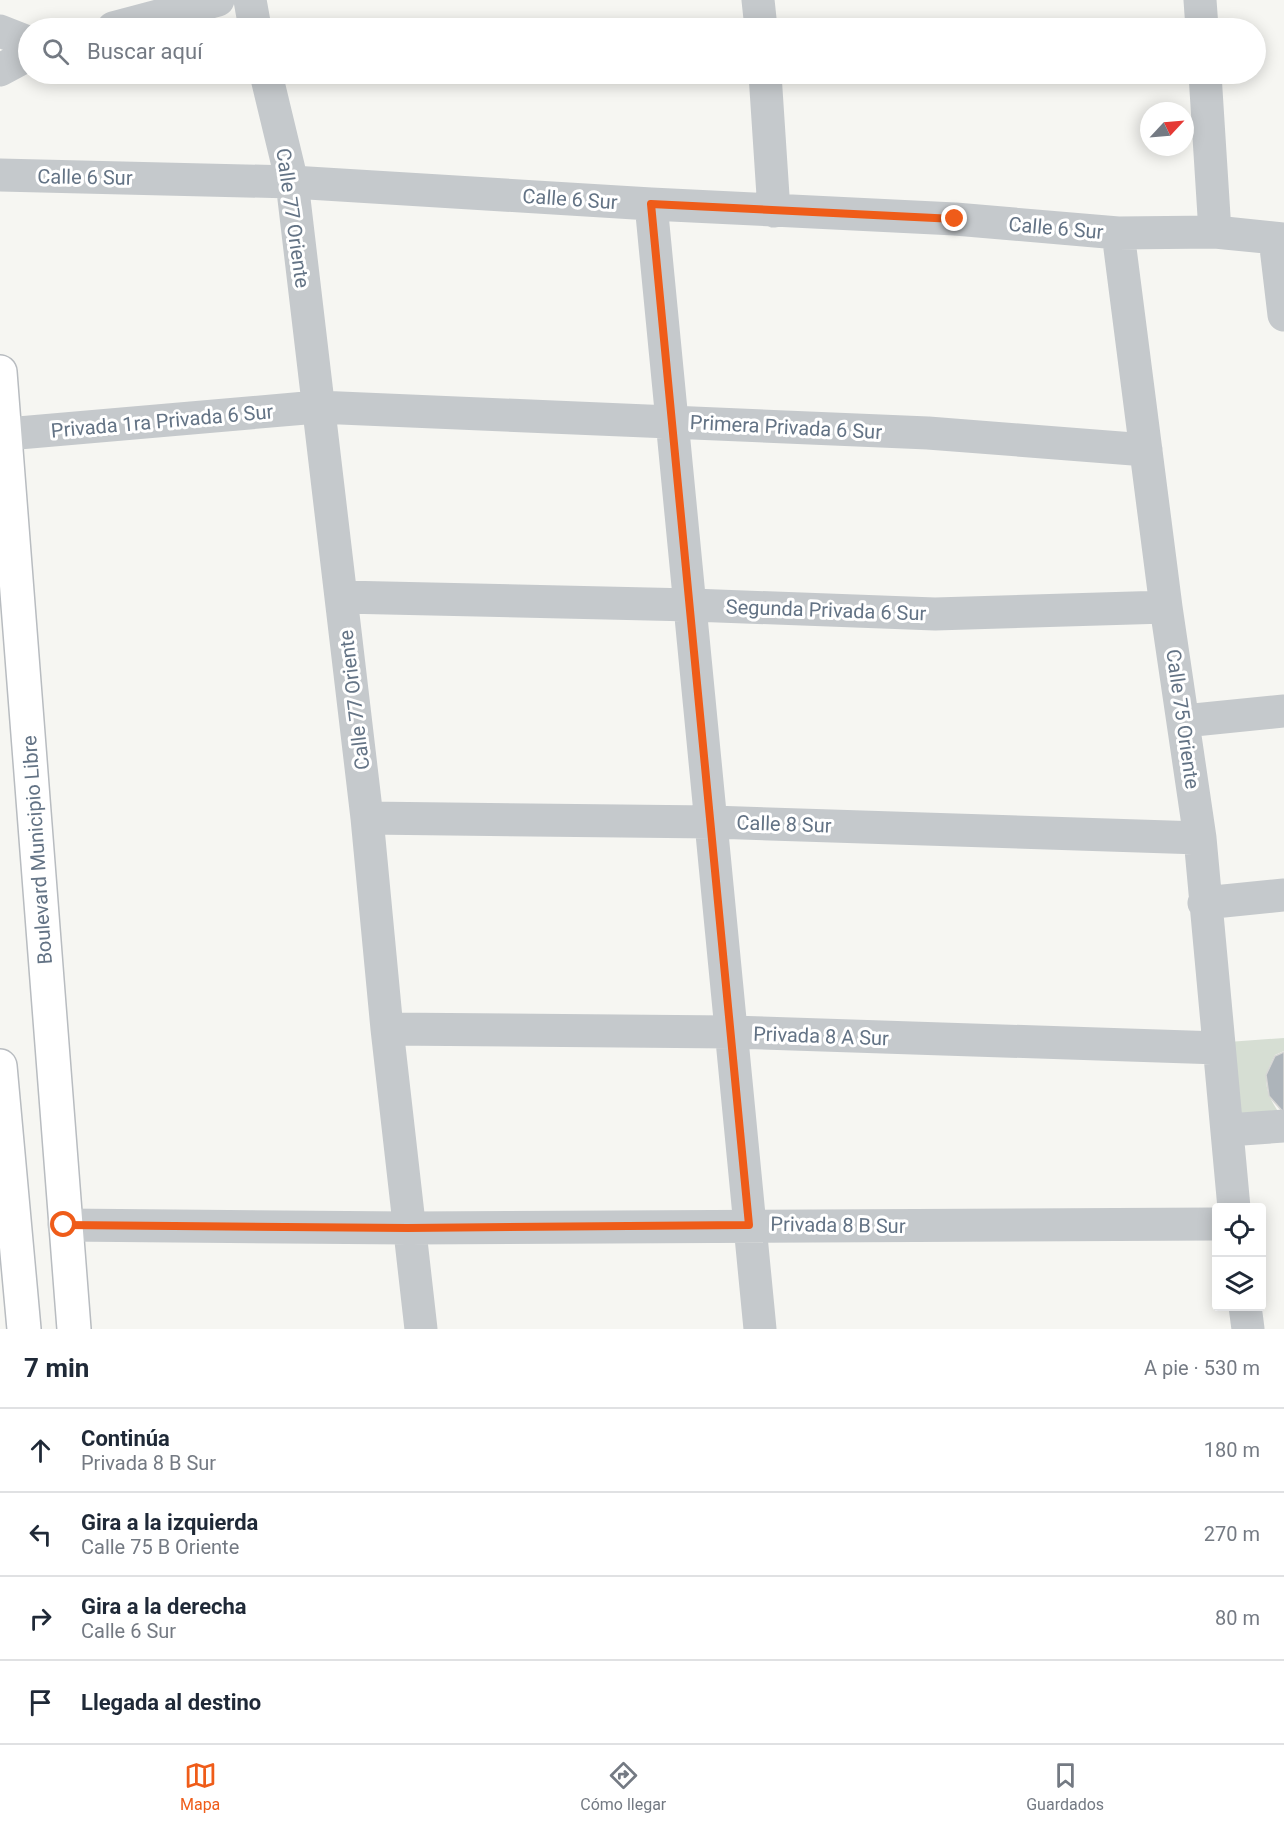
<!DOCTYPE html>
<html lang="es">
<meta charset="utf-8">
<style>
:root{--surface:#fff;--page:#f2f2f3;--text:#1f2937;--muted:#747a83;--line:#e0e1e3;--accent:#ef5c19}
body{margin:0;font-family:Roboto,sans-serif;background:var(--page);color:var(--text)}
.controls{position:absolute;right:18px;bottom:18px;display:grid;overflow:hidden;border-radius:6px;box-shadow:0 3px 15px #0003}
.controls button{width:54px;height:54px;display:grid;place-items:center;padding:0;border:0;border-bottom:2px solid var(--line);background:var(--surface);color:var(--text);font:30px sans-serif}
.compass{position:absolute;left:1140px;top:102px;width:54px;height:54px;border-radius:50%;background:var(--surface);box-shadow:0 3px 15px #0003;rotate:64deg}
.stop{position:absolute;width:18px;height:18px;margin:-14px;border:4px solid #ef5c19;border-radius:50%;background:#fff}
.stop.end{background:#ef5c19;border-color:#fff;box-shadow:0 2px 6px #0008}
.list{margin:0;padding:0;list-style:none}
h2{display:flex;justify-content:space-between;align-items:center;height:78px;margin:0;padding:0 24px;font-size:26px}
h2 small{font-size:20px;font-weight:400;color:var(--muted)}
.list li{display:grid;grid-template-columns:39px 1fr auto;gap:18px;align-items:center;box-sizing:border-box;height:84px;padding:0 24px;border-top:2px solid var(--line)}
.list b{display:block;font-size:22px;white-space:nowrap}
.list p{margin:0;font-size:20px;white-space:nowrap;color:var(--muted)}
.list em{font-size:20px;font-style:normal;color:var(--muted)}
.icon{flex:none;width:33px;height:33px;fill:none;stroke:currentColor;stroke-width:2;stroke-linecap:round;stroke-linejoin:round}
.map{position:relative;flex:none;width:1284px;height:1329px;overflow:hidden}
.search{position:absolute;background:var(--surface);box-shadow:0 3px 15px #0003;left:18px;right:18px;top:18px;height:66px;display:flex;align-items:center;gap:15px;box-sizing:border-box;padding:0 21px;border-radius:33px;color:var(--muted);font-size:22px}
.sheet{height:414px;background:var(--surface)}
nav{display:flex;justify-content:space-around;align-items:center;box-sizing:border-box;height:84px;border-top:2px solid var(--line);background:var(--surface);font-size:16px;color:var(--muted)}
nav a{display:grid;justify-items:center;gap:3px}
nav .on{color:var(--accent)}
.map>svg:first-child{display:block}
.green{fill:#d6ded3}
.building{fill:#adb4ba;stroke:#d7d7d5;stroke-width:1.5}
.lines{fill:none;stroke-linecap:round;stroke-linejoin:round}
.major-casing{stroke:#b8bcc0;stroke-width:36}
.minor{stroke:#c5c9cc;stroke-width:33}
.major{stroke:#fff;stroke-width:33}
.route{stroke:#ef5c19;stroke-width:8}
.labels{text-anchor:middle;stroke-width:6;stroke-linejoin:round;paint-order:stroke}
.street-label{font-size:20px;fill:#637385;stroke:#fff}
</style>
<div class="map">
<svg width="1284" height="1329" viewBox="0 0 1284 1329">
<rect width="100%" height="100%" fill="#f6f6f2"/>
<!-- green -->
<path class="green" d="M 1284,1038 L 1284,1051 L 1275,1055 C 1262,1079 1264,1090 1279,1113 L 1234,1115 L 1228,1042 Z"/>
<!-- building -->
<path class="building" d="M 1284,1052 L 1284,1113 L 1269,1096 L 1266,1075 L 1275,1056 Z"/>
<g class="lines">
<defs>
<path id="major" d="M 0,372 L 74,1329
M 0,1066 L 24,1329"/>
</defs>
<!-- major casing -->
<use href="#major" class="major-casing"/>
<!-- minor -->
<path class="minor" d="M 250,0 L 255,28
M 758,0 L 761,28
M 1200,0 L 1202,28
M 113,28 L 218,0
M 0,31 L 28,42
M 0,70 L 28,55
M 266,74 L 292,182 L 367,818 L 387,1029 L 421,1329
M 765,74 L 774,211
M 1205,74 L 1215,232
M 0,175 L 292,182 L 651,204 L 955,219 L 1118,233 L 1215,232 L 1284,239
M 651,204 L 760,1329
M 1118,233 L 1166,607 L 1200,838 L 1234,1208
M 1275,239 L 1284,315
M 7,434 L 317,407 L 928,433 L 1146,450
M 342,597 L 692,605 L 935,614 L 1166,607
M 1184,721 L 1284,711
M 367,818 L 712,822 L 1200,838
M 1204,903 L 1284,895
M 387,1029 L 731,1032 L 1219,1048
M 1228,1130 L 1284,1126
M 64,1225 L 408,1228 L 1216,1224
M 1245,1306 L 1248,1329"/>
<!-- major -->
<use href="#major" class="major"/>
</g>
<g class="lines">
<!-- route -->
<path class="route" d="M 64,1225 L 408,1228 L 749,1225 L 651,204 L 955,219"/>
</g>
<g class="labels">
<!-- street labels -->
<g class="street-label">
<text transform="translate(85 177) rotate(1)" y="7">Calle 6 Sur</text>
<text transform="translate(570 199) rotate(4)" y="7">Calle 6 Sur</text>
<text transform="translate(293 218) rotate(82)" y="7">Calle 77 Oriente</text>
<text transform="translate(1056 228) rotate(5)" y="7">Calle 6 Sur</text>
<text transform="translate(162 421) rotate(-5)" y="7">Privada 1ra Privada 6 Sur</text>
<text transform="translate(786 427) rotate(3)" y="7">Primera Privada 6 Sur</text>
<text transform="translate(826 610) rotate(2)" y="7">Segunda Privada 6 Sur</text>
<text transform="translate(354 700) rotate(-97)" y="7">Calle 77 Oriente</text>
<text transform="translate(1183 719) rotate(82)" y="7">Calle 75 Oriente</text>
<text transform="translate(784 824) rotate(2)" y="7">Calle 8 Sur</text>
<text transform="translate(37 850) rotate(-94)" y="7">Boulevard Municipio Libre</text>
<text transform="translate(821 1036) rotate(2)" y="7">Privada 8 A Sur</text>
<text transform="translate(838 1225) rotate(1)" y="7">Privada 8 B Sur</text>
</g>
</g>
</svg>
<div class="controls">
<button><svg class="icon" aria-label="locate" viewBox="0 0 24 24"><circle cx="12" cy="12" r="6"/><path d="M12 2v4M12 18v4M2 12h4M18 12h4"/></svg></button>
<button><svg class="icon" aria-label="layers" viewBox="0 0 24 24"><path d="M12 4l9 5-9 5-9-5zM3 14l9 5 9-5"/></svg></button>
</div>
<svg class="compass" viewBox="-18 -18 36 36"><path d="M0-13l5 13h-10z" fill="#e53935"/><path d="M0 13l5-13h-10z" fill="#747a83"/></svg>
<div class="stop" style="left:64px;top:1225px"></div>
<div class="stop end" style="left:955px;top:219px"></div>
<div class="search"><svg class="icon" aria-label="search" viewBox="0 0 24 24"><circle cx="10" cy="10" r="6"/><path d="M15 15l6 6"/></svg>Buscar aquí</div>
</div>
<section class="sheet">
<h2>7 min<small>A pie · 530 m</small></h2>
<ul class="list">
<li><svg class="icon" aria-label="ahead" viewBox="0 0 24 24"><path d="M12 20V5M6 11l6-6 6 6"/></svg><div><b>Continúa</b><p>Privada 8 B Sur</p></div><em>180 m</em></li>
<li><svg class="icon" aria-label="left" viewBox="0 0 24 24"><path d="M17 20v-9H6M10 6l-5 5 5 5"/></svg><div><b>Gira a la izquierda</b><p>Calle 75 B Oriente</p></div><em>270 m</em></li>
<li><svg class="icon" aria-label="right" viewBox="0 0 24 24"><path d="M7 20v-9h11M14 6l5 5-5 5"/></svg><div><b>Gira a la derecha</b><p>Calle 6 Sur</p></div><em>80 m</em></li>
<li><svg class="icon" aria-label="arrive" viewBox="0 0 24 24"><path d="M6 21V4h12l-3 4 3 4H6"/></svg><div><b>Llegada al destino</b></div></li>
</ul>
</section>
<nav>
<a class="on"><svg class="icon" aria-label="map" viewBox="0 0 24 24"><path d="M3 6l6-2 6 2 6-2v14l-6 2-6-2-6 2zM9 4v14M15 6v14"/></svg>Mapa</a>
<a><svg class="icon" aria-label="directions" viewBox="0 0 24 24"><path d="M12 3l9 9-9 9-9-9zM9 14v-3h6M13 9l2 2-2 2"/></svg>Cómo llegar</a>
<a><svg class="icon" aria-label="saved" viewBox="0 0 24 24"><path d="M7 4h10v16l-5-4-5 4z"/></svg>Guardados</a>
</nav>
